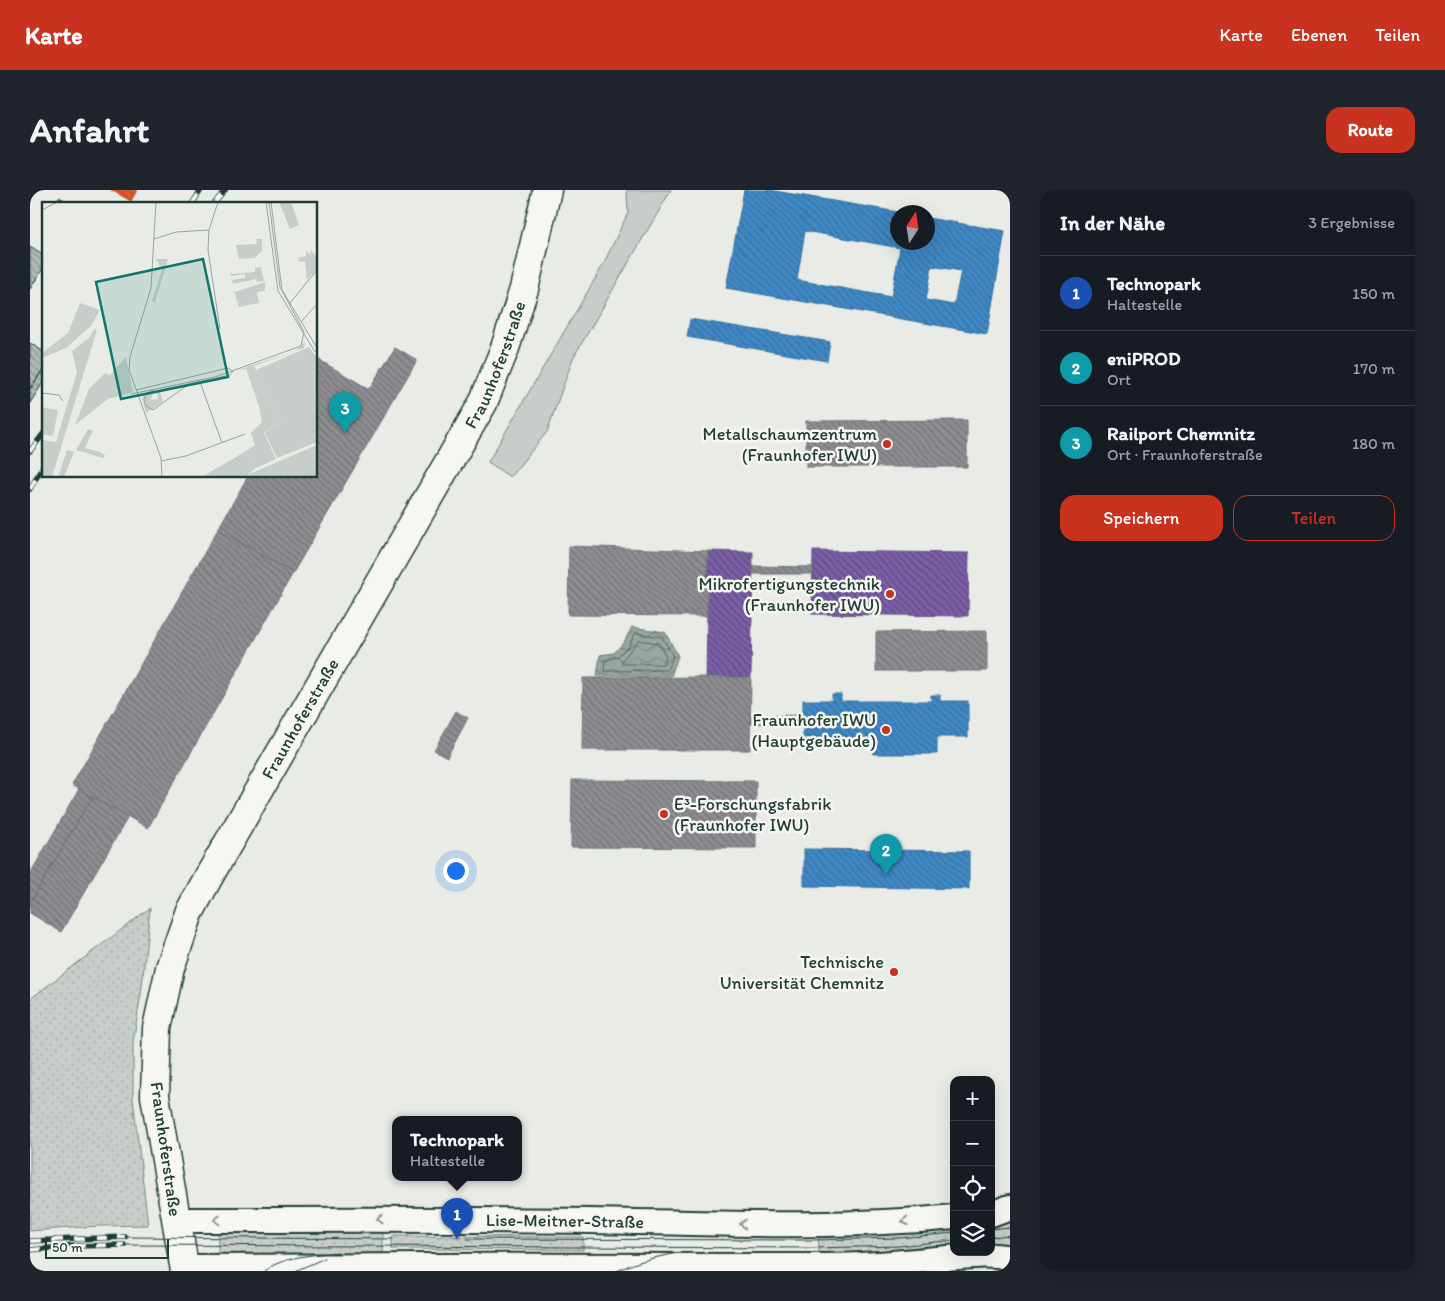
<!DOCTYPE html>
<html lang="de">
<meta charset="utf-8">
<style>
:root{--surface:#171b24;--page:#20242c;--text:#f1f3f6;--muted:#9ea1a6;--line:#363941;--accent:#c8321e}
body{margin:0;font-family:Itim,sans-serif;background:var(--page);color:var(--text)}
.controls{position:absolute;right:15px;bottom:15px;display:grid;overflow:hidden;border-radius:10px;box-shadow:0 5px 20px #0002}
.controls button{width:45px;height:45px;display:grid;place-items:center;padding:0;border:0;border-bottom:1px solid var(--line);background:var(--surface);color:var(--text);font:25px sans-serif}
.compass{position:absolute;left:860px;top:15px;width:45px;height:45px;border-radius:50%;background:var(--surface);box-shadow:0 5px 20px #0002;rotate:12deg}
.scale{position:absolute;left:15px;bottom:12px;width:124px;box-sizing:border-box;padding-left:5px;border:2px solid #1f3d34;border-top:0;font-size:14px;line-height:18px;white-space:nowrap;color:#1f3d34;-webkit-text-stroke:4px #f6f6f2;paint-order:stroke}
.you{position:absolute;left:425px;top:680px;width:18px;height:18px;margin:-12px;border:4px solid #fff;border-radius:50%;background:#1a73e8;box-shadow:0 0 0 8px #1a73e833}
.badge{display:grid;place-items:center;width:32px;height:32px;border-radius:50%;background:var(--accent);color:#fff;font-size:16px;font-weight:700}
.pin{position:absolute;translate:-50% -41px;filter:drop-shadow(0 1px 2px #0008)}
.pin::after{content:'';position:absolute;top:26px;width:18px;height:15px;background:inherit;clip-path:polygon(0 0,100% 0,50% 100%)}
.popup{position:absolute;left:362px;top:926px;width:130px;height:65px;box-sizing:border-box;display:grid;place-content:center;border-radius:10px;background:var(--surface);filter:drop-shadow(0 1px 4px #0005);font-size:16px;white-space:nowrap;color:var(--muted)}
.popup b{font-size:19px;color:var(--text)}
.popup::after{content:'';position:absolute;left:50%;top:100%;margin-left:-10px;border:10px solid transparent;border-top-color:var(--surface)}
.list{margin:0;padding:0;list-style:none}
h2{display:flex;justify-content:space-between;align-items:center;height:65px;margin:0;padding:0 20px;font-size:21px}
h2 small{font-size:16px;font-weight:400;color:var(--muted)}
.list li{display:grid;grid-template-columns:32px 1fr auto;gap:15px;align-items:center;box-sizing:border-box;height:75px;padding:0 20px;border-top:1px solid var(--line)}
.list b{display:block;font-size:19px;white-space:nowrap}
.list p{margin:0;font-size:16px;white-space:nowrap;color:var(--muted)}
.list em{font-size:16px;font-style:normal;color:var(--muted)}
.actions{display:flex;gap:10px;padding:15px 20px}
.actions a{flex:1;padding:11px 0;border:1px solid var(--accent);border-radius:15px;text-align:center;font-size:18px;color:var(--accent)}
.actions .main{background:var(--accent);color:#fff}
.icon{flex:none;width:28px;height:28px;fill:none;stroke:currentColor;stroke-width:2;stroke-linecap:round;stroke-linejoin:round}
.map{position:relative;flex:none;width:980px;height:1081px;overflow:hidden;border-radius:15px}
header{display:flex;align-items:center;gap:30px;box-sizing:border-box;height:70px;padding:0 25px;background:var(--accent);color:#fff}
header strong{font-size:24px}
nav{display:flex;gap:28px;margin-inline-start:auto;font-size:18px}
.intro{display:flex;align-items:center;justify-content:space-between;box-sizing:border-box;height:120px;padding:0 30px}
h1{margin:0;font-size:35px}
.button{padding:12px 22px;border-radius:15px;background:var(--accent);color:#fff;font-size:18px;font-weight:700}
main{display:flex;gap:30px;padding:0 30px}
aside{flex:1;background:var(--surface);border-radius:15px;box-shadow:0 5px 20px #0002}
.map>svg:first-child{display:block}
.grass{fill:url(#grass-dots);stroke:#73867e}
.garden{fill:#c7cec9;stroke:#73867e}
.water{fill:url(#water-waves);stroke:#687c75}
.shops{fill:url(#shops-back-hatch);stroke:#a94f30}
.offices{fill:url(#offices-back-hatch);stroke:#5f5484}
.schools{fill:url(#schools-back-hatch);stroke:#35729a;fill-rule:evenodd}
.industry{fill:url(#industry-back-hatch);stroke:#6c7576}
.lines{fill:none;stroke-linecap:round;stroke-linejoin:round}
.shore{stroke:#50675f;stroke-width:1}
.building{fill:url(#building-back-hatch);stroke:#1f3d34}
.minor-casing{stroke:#1f3d34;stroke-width:28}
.major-casing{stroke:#1f3d34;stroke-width:31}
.minor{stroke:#f6f6f2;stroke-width:24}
.major{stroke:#f6f6f2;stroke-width:28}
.tram{stroke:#1f3d34;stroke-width:1}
.rail-casing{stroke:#1f3d34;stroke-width:5.5}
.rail{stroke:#f6f6f2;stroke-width:4;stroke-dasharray:11;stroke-linecap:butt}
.oneway{stroke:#8a9a93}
.poi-dot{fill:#c8321e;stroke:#f6f6f2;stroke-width:2}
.labels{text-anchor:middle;stroke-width:5;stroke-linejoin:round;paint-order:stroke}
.street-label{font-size:18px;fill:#1f3d34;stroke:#f6f6f2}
.poi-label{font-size:18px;fill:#1f3d34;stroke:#f6f6f2;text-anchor:end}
.inset-road{fill:none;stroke:#98a59f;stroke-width:1}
.view{fill:#0f766e;fill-opacity:0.15;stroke:#0f766e;stroke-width:2.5}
.inset-edge{fill:none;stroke:#1f3d34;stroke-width:2.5}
</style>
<header>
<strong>Karte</strong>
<nav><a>Karte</a><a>Ebenen</a><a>Teilen</a></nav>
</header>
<div class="intro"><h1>Anfahrt</h1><a class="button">Route</a></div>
<main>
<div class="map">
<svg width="980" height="1081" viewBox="0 0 980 1081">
<defs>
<pattern id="grass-dots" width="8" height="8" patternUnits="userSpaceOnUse" patternTransform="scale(1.25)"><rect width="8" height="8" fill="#c7cec9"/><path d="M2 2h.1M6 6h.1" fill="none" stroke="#aab2ad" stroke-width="1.8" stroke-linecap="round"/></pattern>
<pattern id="water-waves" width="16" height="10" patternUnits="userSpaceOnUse" patternTransform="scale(1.25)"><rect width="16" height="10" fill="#99a6a0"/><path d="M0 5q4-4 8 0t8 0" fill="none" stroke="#7c8883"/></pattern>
<pattern id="shops-back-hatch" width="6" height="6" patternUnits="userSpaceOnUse" patternTransform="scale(1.25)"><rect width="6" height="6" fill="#e4572e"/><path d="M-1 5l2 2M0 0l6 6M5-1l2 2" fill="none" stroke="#b84928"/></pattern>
<pattern id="offices-back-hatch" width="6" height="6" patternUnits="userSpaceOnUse" patternTransform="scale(1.25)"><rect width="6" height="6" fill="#7b5ea7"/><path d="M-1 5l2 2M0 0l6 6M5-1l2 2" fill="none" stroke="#5e4b81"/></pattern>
<pattern id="schools-back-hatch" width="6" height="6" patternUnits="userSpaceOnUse" patternTransform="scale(1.25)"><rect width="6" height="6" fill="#3f88c5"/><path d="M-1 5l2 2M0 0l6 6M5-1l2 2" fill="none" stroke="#3470a1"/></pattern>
<pattern id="industry-back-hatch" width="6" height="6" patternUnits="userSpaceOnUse" patternTransform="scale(1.25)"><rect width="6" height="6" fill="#8d8d92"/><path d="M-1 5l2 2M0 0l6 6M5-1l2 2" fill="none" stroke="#737478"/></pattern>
<pattern id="building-back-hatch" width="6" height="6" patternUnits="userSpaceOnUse" patternTransform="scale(1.25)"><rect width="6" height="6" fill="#b0bab5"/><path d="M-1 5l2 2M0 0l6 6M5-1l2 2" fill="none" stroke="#8f9894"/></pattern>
</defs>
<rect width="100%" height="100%" fill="#e9ebe7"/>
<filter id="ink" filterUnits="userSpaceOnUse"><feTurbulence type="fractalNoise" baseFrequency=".02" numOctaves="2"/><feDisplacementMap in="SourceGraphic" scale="10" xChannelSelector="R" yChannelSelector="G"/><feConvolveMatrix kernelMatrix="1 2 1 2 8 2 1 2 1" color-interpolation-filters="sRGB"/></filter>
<g filter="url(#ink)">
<!-- grass -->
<path class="grass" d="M 120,718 L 111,804 L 103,852 L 103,909 L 118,1035 L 69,1036 L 0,1041 L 0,809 Z
M 980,1024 L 980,1059 L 961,1059 L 961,1029 Z
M 924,1032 L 924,1062 L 801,1070 L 800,1063 L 789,1063 L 788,1040 Z
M 188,1035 L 353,1036 L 353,1070 L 188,1069 Z
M 363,1046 L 553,1047 L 553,1060 L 363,1059 Z"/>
<!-- garden -->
<path class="garden" d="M 597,0 L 641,0 L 543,168 L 517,242 L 480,287 L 458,272 L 572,77 L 598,23 Z"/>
<!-- water -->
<path class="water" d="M 602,437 L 635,442 L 648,466 L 641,486 L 567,486 L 570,465 L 584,463 L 594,452 Z"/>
<!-- shops -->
<path class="shops" d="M 81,0 L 107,0 L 101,11 Z"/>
<!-- offices -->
<path class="offices" d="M 678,361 L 723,362 L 721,487 L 676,487 Z
M 783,361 L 939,363 L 938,426 L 782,424 Z"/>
<!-- schools -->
<path class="schools" d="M 714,0 L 739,0 L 868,22 L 868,52 L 898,52 L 898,28 L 975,41 L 957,144 L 696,98 ZM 775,41 L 870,58 L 861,107 L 767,90 ZM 902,76 L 931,81 L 924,115 L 896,110 Z
M 660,129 L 800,152 L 797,171 L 657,147 Z
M 802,504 L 811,504 L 811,511 L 901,511 L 901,505 L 910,505 L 910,511 L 938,511 L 938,547 L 907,547 L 907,564 L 843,564 L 843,548 L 773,548 L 773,510 L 802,510 Z
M 774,659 L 939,661 L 939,699 L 774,696 Z"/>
<!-- industry -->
<path class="industry" d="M 365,157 L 387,170 L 263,383 L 188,339 L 218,286 L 286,286 L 286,168 L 339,199 Z
M 937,230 L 937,277 L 776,277 L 776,231 Z
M 188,339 L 263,383 L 118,638 L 42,595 Z
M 539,356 L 678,361 L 677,426 L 538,425 Z
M 723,376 L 783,377 L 783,384 L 723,384 Z
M 957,441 L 957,481 L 846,481 L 846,442 Z
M 676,487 L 721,487 L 720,560 L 552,560 L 553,488 Z
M 426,521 L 438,528 L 417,567 L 404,560 Z
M 773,525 L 773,533 L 721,534 L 721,526 Z
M 542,590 L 726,591 L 726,658 L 541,657 Z
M 49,599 L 62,607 L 0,713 L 0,684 Z
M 62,607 L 98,627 L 31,742 L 0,723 L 0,713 Z"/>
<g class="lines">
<!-- shore -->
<path class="shore" d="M 606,443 L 632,447 L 643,466 L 637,480 L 574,481 L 575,470 L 587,467 L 598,456 Z
M 609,450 L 628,453 L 636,466 L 633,474 L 592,474 L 592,471 Z"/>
</g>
<!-- building -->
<path class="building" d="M 29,7 L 41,14 L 26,14 Z
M 0,57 L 14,66 L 14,77 L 0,99 Z
M 0,153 L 14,162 L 14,178 L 0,199 Z
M 14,178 L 14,191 L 0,213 L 0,199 Z"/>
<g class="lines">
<defs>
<g id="minor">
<path d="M 961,1024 L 980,1017"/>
<path id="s1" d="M 146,1030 C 284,1030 422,1029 560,1031 C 681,1033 803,1039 924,1027"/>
<path d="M 154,1077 C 367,1075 581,1076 794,1076 C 831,1076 868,1073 906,1069 C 930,1067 956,1063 980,1068"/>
</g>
<g id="major">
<path id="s2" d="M 155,1081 L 125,906 L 127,838 L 140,778 L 159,723 L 178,688 L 453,213 L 475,158 L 494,99 L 517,0"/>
</g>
</defs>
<!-- minor casing -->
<use href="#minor" class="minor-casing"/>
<!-- major casing -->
<use href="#major" class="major-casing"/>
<!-- minor -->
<use href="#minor" class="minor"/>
<!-- major -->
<use href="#major" class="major"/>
<!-- tram -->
<path class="tram" d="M 961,1039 L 980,1037
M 95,1047 L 364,1049
M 961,1047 L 980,1045
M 437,1049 L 783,1050 L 869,1048 L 924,1043
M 94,1055 L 783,1058 L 869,1056 L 924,1050
M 234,1081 C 254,1066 283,1065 308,1062
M 265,1081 L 295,1068
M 587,1081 C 606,1071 627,1067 648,1063"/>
<defs>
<path id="rail" d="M 162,14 L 171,0
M 184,14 L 195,0
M 0,261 L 14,243
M 0,299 L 14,274
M 0,1051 L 95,1047
M 0,1060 L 43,1056 L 94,1055"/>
</defs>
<!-- rail casing -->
<use href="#rail" class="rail-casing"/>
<!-- rail -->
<use href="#rail" class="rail"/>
</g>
<!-- one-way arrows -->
<defs><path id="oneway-chevron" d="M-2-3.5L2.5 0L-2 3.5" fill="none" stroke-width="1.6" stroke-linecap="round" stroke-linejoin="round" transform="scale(1.25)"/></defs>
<g class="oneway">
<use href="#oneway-chevron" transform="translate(350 1029) rotate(180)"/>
<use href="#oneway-chevron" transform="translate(187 1030) rotate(-180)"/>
<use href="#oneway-chevron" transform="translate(875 1031) rotate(176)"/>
<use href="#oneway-chevron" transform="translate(713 1034) rotate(-179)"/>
</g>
</g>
<!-- markers -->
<g class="poi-dot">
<circle cx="857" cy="254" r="5"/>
<circle cx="860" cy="404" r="5"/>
<circle cx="856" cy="540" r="5"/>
<circle cx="634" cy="624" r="5"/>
<circle cx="864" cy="782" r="5"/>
</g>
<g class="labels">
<!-- street labels -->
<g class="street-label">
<text dy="6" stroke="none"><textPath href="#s2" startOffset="994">Fraunhoferstraße</textPath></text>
<text dy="6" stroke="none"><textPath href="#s2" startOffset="589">Fraunhoferstraße</textPath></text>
<text transform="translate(136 959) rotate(82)" y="6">Fraunhoferstraße</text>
<text dy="6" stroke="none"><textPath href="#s1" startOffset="389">Lise-Meitner-Straße</textPath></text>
</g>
<!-- poi labels -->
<g class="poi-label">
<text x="847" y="250">Metallschaumzentrum<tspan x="847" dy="21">(Fraunhofer IWU)</tspan></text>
<text x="850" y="400">Mikrofertigungstechnik<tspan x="850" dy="21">(Fraunhofer IWU)</tspan></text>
<text x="846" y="536">Fraunhofer IWU<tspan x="846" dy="21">(Hauptgebäude)</tspan></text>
<text x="644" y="620" text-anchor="start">E³-Forschungsfabrik<tspan x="644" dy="21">(Fraunhofer IWU)</tspan></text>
<text x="854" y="778">Technische<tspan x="854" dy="21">Universität Chemnitz</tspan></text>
</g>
</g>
<!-- overview -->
<g transform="translate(12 12)">
<rect width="275" height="275" fill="#e9ebe7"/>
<path d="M 237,0 L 249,0 L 257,23 L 248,27 ZM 214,37 L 220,37 L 220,49 L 213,56 L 197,57 L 194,43 L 215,42 ZM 268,48 L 275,55 L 275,67 L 265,78 L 263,59 L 257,60 L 256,56 L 264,54 L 264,49 L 269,53 ZM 219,65 L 222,79 L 215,80 L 214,77 L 191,82 L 190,78 L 203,76 L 203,72 L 189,74 L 188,69 L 190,72 L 213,70 L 213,66 ZM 223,80 L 223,89 L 215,90 L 217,101 L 197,105 L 191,86 L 193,90 ZM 263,139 L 262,146 L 212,164 L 239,220 L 222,231 L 234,257 L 214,266 L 204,249 L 213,243 L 209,231 L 220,220 L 217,204 L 204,167 L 195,168 L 254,149 ZM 84,155 L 91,190 L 66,197 L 33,223 L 47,187 L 63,171 L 68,173 ZM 118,190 L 121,200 L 104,211 L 100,195 L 111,191 L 109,198 L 116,197 L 115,191 Z" fill="#c7cec9"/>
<path d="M 267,145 L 275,156 L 275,240 L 235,256 L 223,231 L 239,220 L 214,168 Z" fill="#c7cec9"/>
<path d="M 114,57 L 126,57 L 113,100 L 110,99 L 120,68 ZM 38,101 L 58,108 L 49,124 L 24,146 L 0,156 L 0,151 L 26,131 ZM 52,127 L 55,128 L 10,275 L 0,275 L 0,238 L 14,240 L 35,170 L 30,149 L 48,135 ZM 0,205 L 16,208 L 11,234 L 0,232 ZM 46,227 L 51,229 L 43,246 L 58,250 L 63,253 L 61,256 L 34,248 ZM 275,243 L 275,275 L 160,275 L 204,249 L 214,266 L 205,273 ZM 25,248 L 32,250 L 22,275 L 16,275 Z" fill="#c7cec9"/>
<path class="inset-road" d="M 114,0 L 109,86 L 88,155 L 87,168 L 119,256 L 120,275M 176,0 L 167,28 L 166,48 L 178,127M 224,0 L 236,89 L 273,150M 229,0 L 240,88 L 275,146M 0,8 L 15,0M 112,37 L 134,30 L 167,28M 248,101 L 275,68M 259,120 L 275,102M 158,180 L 180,241M 94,188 L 186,166 L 191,169 L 188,173 L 96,193M 112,188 L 105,191 L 102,198 L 104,204 L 111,208 L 147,182M 0,191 L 17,193 L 21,199M 89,192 L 173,175 L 259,144 L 262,130 L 238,85 L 227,0M 119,259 L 144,254 L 203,232"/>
<path class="view" d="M 161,57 L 186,175 L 79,197 L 54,80 Z"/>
<rect width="275" height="275" class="inset-edge"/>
</g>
</svg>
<div class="controls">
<button>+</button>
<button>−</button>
<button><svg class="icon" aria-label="locate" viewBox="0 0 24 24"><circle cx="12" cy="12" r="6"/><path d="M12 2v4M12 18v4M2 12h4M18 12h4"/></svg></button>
<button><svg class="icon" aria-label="layers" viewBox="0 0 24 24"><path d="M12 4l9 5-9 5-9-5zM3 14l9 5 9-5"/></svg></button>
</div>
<svg class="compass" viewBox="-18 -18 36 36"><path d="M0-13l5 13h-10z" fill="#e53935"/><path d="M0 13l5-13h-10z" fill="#9ea1a6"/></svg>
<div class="scale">50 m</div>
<div class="you"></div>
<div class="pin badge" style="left:427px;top:1049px;background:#1a4fb4">1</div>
<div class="popup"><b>Technopark</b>Haltestelle</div>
<div class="pin badge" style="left:856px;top:685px;background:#0f9aa8">2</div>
<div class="pin badge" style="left:315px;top:243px;background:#0f9aa8">3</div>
</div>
<aside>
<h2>In der Nähe<small>3 Ergebnisse</small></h2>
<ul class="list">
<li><span class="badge" style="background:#1a4fb4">1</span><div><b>Technopark</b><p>Haltestelle</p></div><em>150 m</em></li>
<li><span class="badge" style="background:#0f9aa8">2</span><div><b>eniPROD</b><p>Ort</p></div><em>170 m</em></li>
<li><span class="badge" style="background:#0f9aa8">3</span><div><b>Railport Chemnitz</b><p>Ort · Fraunhoferstraße</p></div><em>180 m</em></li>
</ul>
<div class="actions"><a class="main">Speichern</a><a>Teilen</a></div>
</aside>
</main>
